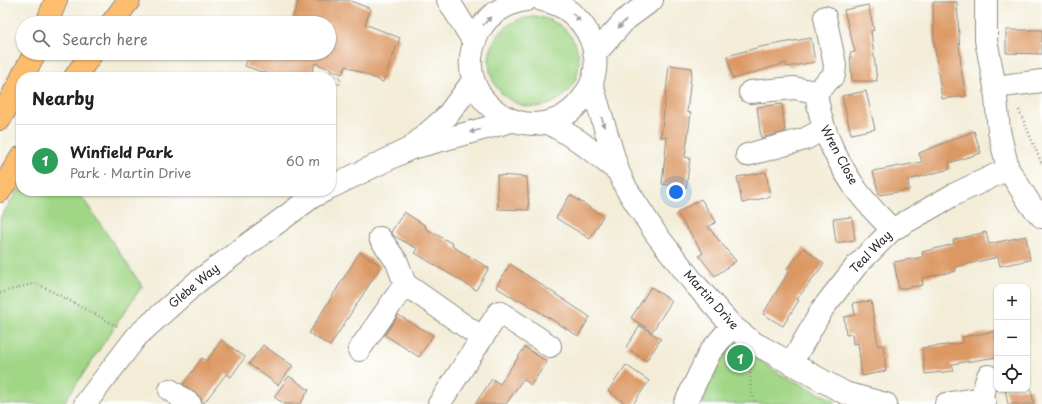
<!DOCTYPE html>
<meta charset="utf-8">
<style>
:root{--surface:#fff;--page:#f6f6f6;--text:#202124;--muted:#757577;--line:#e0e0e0;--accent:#0b8043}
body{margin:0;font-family:"Playpen Sans",sans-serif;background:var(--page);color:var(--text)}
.controls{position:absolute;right:12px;bottom:12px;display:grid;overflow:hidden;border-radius:8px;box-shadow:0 1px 3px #0004}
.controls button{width:36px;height:36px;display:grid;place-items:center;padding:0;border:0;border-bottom:1px solid var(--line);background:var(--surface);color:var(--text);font:20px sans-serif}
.you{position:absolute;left:676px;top:192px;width:14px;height:14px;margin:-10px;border:3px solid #fff;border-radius:50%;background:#1a73e8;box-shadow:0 0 0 6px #1a73e833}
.badge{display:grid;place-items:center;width:26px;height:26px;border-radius:50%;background:var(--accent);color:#fff;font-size:13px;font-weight:700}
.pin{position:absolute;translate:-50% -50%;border:2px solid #fff;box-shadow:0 1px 4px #0006}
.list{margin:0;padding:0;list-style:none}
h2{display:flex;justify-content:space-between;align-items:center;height:52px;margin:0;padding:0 16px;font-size:17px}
h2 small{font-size:13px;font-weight:400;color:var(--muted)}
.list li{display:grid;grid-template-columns:26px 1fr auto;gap:12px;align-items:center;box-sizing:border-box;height:72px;padding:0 16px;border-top:1px solid var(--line)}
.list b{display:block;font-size:15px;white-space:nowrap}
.list p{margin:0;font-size:13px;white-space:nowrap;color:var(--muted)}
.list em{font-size:13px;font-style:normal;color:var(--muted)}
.icon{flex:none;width:22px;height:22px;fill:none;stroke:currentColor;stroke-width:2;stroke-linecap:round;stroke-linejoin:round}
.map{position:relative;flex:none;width:1042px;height:404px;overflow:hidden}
.search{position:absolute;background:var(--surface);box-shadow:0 1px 3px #0004;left:16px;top:16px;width:320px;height:44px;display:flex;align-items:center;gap:10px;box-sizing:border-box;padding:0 14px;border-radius:22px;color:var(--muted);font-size:15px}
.panel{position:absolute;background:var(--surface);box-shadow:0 1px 3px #0004;left:16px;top:72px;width:320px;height:124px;border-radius:16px}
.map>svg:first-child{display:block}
.green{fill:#a1d686;stroke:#668058}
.building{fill:#db9863}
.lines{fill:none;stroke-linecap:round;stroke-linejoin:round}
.minor-casing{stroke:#8f8c82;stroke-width:24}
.highway-casing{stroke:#8f8c82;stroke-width:24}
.path{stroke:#8f8c82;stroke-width:2.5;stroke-dasharray:1 3;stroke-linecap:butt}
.minor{stroke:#fff;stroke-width:22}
.highway{stroke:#fcbd6e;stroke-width:22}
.oneway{fill:#a0a0a0}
.labels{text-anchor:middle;stroke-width:3;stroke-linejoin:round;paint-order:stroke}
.street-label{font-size:12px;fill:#2b2b2b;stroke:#fff}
</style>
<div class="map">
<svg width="1042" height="404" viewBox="0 0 1042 404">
<rect width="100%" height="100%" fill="#fff"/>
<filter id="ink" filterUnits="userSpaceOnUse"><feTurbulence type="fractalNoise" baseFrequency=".025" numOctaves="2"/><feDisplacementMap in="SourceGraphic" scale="8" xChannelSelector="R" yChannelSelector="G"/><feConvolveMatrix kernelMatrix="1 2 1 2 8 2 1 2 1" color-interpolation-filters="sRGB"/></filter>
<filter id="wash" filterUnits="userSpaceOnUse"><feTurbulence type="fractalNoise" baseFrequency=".012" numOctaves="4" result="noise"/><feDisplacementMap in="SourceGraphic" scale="16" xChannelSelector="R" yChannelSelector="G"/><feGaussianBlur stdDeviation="0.9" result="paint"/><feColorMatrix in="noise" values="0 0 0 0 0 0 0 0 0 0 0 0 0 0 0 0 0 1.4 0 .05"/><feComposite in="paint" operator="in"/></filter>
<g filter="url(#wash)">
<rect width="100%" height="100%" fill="#f3edd8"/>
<!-- green -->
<path class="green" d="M489 62a45 45 0 1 1 90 0a45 45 0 1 1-90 0Z
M 21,185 L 21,191 L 78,191 L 142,286 L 63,404 L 0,404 L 0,218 Z
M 732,341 L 780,374 L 835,401 L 834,404 L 699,404 Z"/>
<g id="blocks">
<!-- building -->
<path class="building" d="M 299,0 L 348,0 L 371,9 L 365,24 L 400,38 L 383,82 L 346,66 L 342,74 L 315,63 L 310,77 L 276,77 L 245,66 L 250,53 L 329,53 L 329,23 L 290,23 Z
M 933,2 L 957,2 L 961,69 L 966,96 L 942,99 L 934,43 Z
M 868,5 L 874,30 L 871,31 L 877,81 L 852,81 L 850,53 L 855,52 L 844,10 Z
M 1006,30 L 1042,30 L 1042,54 L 1006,53 Z
M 811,38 L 815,62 L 787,67 L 786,63 L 733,79 L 727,56 L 760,47 Z
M 669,65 L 692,68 L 687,112 L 691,113 L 685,157 L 690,158 L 686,188 L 662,184 L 667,137 L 661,137 Z
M 866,91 L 875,129 L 851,134 L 842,96 Z
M 782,104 L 785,132 L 761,138 L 757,107 Z
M 974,131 L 981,153 L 949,163 L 950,169 L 908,180 L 909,190 L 879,195 L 873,171 L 922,162 L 919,153 Z
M 766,172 L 770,197 L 742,203 L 737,177 Z
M 497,175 L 527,177 L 529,210 L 498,209 Z
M 570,195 L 603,216 L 590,239 L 556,218 Z
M 701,199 L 716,222 L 708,227 L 736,261 L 715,276 L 699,256 L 703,253 L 677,213 Z
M 404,212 L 426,226 L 425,228 L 453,244 L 452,246 L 489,268 L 476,290 L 415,253 L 418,249 L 394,236 L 391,232 Z
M 852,217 L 855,240 L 836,243 L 833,219 Z
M 986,232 L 989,244 L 1026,236 L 1030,260 L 1000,266 L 998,257 L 955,267 L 956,271 L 922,278 L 923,285 L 899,289 L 894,262 L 923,257 L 922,252 L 954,244 L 953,240 Z
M 804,248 L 824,264 L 797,299 L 799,300 L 783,326 L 763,314 L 789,271 L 787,269 Z
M 360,252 L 381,266 L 330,346 L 309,333 Z
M 510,264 L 590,317 L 578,336 L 519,299 L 518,301 L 496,287 Z
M 651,287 L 672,301 L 652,332 L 631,318 Z
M 871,301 L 878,346 L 883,345 L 886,371 L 862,376 L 858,343 L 853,344 L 852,334 L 846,335 L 844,317 L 855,315 L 853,303 Z
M 398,315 L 433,335 L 419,357 L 385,335 Z
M 640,326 L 661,339 L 646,361 L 626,347 Z
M 997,331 L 997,357 L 952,364 L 954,371 L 925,374 L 922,348 L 963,343 L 962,337 Z
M 221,340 L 245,357 L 231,377 L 226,374 L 204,403 L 197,394 L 183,384 L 202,358 L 207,361 Z
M 263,345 L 293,366 L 278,385 L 249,364 Z
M 525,347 L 547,362 L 531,385 L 523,379 L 506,404 L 475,404 L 492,379 L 500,384 Z
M 626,365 L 649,381 L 633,404 L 626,404 L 608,391 Z
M 289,376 L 309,390 L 300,404 L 285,404 L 274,397 Z
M 1005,389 L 1031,389 L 1034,404 L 1008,404 Z"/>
</g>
</g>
<g filter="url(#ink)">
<use href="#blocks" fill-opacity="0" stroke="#8f8c82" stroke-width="1"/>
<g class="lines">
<defs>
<path id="minor" d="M 448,0 L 474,42
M 526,0 C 508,3 489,13 480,30 C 439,104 546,164 588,90 C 603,65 594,32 572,14 C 564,6 553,3 542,0
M 986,0 L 986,40 L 995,87 L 999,131 L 1008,169 L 1031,205 L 1042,217
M 595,54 L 625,20 L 652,0
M 592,85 L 618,171 L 626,188 L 656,234 L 694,283 L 732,326 L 754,343 L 845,393 L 886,404
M 995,87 L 1042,81
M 750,92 L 794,88 L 816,92 L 834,75 L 835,65 L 825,17
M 816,92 C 820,124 834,156 852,183 C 862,200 879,215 892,230
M 549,123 L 579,141 L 618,171
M 413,146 L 447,116 L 473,81
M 747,155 L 805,139 L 824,129
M 331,187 L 409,149 L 512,121
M 380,238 L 397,262 L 405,284
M 405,284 L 482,338
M 359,350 L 405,284
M 791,364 L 823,308 L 857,265 L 892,230 L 953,195 L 1008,169
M 170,390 L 190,404
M 85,404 L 137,336 L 197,282 L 312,197 L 324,191
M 439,404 L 499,312 L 550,346
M 685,404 L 710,352 L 732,326
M 946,404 L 981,398
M 985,404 L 981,398 L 988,376"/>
<path id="highway" d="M 47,23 L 56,0
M 112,23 L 129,0
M 22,77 L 35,53
M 75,77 L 92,53
M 0,119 L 21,80
M 0,191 L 21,158"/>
</defs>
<!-- minor casing -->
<use href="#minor" class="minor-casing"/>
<!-- highway casing -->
<use href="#highway" class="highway-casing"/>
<!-- path -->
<path class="path" d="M 331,68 L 329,73 L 341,78 L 339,85 L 331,82
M 1019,110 L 1042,164
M 0,293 L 36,283 L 119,327
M 750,365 L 751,390 L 756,404"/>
<!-- minor -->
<use href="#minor" class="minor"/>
<!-- highway -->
<use href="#highway" class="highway"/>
</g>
<!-- one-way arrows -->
<defs><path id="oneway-solid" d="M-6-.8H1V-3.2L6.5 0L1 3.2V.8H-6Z"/></defs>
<g class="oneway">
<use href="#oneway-solid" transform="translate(576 17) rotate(45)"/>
<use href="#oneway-solid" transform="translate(487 21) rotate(-47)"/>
<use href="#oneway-solid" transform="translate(622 24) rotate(133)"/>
<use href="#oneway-solid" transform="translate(603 122) rotate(73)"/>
<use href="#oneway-solid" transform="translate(475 131) rotate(165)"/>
</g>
</g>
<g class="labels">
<!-- street labels -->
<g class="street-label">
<text transform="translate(839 155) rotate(62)" y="4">Wren Close</text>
<text transform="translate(871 252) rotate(-46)" y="4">Teal Way</text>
<text transform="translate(194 286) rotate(-40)" y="4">Glebe Way</text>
<text transform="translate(711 300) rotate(48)" y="4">Martin Drive</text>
</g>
</g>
</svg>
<div class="controls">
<button>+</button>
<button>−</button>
<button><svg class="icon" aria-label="locate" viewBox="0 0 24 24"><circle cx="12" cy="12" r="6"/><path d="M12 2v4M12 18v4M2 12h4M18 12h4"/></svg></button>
</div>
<div class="you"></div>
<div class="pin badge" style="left:740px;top:358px;background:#2e9e5b">1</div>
<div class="search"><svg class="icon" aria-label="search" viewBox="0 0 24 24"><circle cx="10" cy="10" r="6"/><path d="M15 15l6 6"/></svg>Search here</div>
<section class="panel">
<h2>Nearby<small></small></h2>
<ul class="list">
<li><span class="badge" style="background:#2e9e5b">1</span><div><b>Winfield Park</b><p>Park · Martin Drive</p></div><em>60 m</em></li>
</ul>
</section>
</div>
